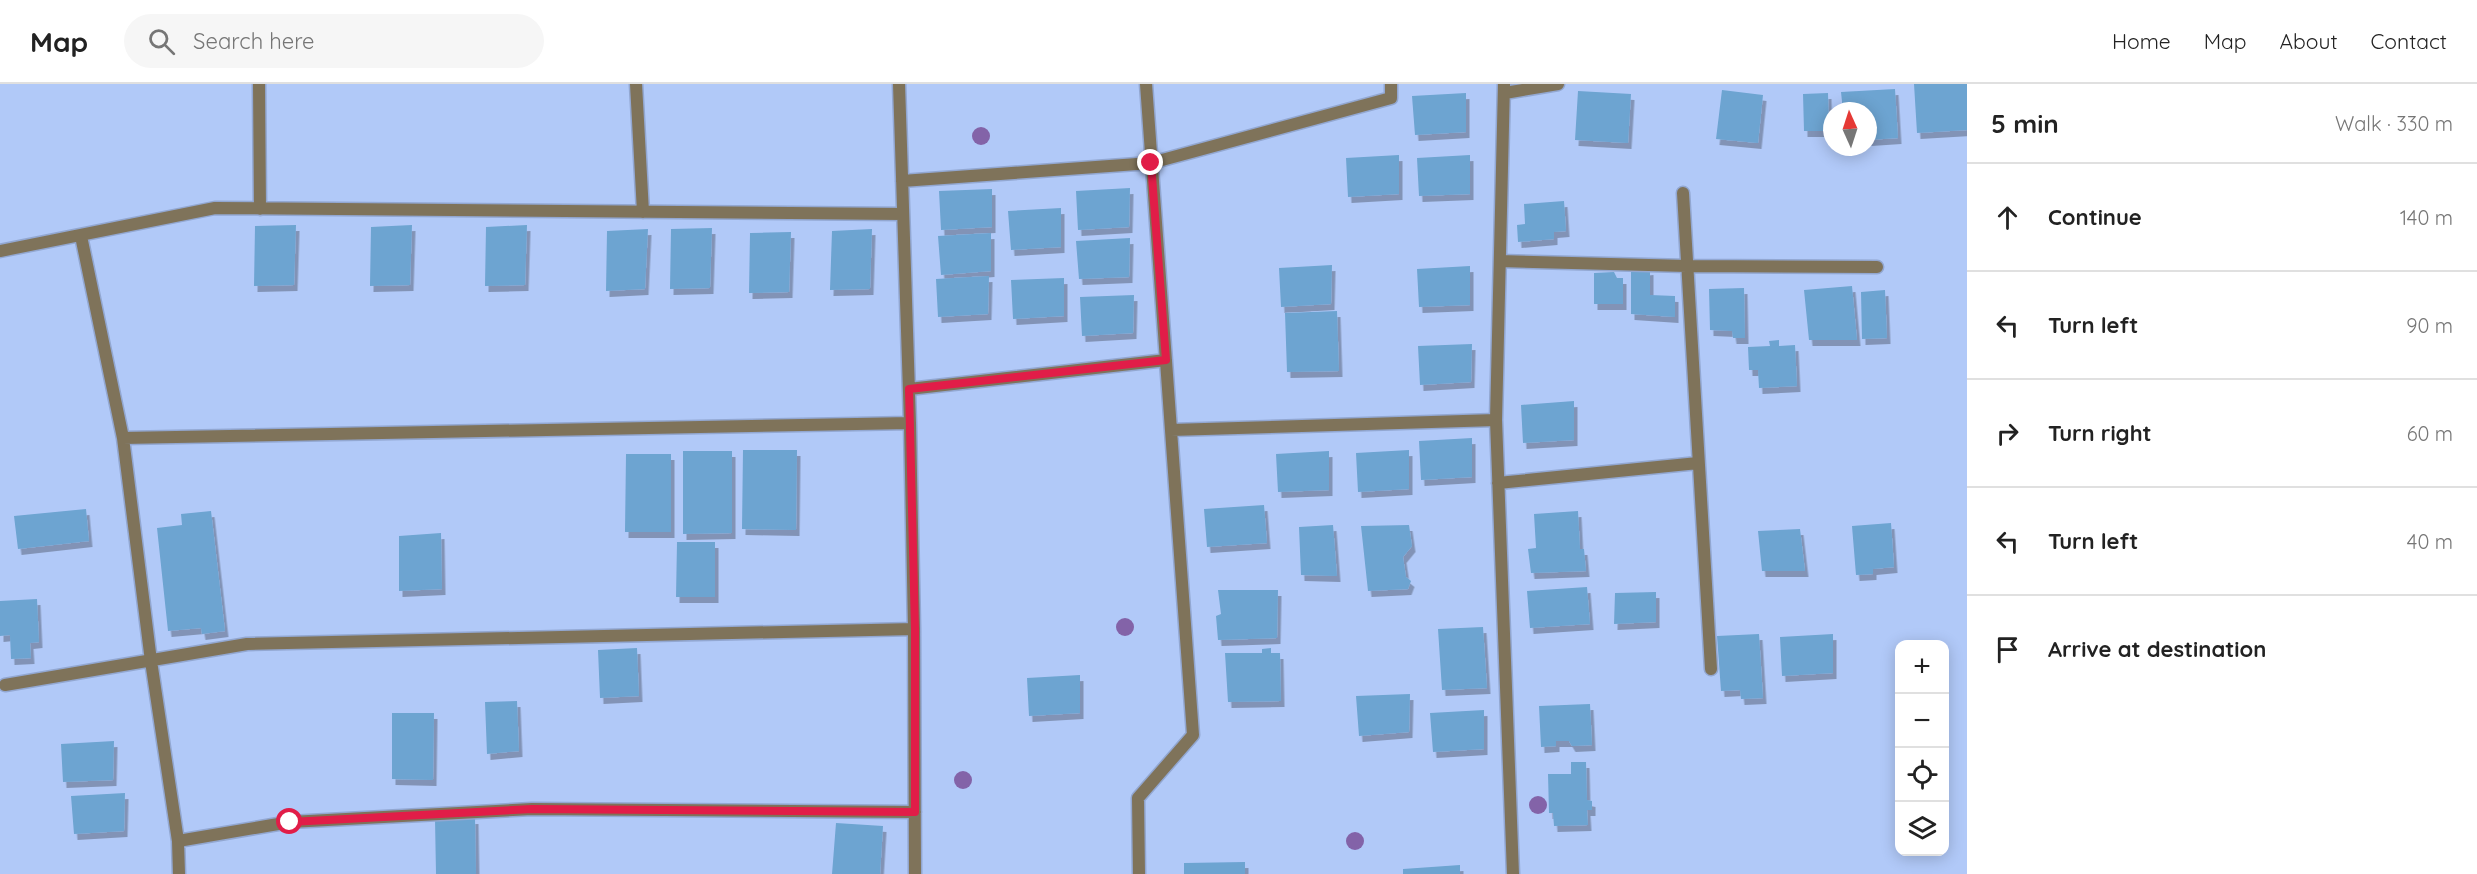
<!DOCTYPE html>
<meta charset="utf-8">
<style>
:root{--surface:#fff;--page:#f6f6f6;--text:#222;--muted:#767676;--line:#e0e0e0}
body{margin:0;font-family:Quicksand,sans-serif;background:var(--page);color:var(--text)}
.controls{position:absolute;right:18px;bottom:18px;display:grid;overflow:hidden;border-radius:12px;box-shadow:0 3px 15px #0003}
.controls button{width:54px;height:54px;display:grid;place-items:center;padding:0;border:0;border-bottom:2px solid var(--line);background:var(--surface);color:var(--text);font:30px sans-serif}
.compass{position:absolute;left:1823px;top:18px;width:54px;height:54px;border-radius:50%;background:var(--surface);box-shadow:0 3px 15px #0003;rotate:357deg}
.stop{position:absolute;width:18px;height:18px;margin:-14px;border:4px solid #e11d48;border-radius:50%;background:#fff}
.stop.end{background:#e11d48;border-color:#fff;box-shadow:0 2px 6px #0008}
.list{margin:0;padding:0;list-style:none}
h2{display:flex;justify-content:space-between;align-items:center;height:78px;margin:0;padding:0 24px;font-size:26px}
h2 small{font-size:20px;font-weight:400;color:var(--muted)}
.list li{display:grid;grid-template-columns:39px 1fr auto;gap:18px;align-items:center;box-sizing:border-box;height:108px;padding:0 24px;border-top:2px solid var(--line)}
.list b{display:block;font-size:22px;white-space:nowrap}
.list em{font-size:20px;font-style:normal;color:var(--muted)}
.icon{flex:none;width:33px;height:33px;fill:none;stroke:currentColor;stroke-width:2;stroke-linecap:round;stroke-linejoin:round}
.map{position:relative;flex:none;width:1967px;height:790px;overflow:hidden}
header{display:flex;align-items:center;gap:36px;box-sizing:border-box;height:84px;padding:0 30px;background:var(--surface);border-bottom:2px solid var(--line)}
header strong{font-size:28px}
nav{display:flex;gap:33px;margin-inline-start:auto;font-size:21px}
.search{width:420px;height:54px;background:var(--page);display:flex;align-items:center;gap:15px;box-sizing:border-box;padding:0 21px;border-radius:33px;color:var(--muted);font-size:22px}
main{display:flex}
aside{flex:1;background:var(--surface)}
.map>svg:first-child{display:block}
.building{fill:#6da4d1;filter:url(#shadow)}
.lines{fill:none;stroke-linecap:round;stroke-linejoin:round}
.minor-casing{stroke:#92a7d1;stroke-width:15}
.minor{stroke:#7f735a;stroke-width:12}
.tree{fill:#8363a8}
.route{stroke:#e11d48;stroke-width:8}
</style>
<header>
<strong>Map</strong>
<div class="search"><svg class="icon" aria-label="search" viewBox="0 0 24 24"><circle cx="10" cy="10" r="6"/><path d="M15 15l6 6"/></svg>Search here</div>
<nav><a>Home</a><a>Map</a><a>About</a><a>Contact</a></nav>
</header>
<main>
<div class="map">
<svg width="1967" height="790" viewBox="0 0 1967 790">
<defs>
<filter id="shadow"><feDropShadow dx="3.5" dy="6" stdDeviation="0" flood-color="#0004"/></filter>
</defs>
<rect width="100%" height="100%" fill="#b1c9f8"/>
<!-- building -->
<path class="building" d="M 1914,0 L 1967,0 L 1967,46 L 1917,49 Z
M 1895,5 L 1898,54 L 1868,56 L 1868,27 L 1843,27 L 1841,8 Z
M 1722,6 L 1763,11 L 1758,59 L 1716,55 Z
M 1578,7 L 1631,10 L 1628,59 L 1575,56 Z
M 1466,9 L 1466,48 L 1415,51 L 1412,12 Z
M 1828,9 L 1829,47 L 1804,47 L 1803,10 Z
M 1399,71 L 1399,110 L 1348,113 L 1346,74 Z
M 1470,71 L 1470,110 L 1419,112 L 1417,74 Z
M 1130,104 L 1129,143 L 1078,146 L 1076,107 Z
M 992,105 L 992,143 L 941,146 L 939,107 Z
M 1564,117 L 1566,147 L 1554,148 L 1554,155 L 1518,158 L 1517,141 L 1525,140 L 1524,120 Z
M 1061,124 L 1061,163 L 1011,166 L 1008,127 Z
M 296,141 L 294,201 L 254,202 L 255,142 Z
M 412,141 L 410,201 L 370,202 L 371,143 Z
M 527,141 L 525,201 L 485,202 L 486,143 Z
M 712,144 L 710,204 L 670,205 L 671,145 Z
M 648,145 L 645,205 L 606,207 L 607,147 Z
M 872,145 L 870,205 L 830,206 L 832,147 Z
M 791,148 L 789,208 L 749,209 L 750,149 Z
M 991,149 L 991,187 L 941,191 L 938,152 Z
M 1130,154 L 1129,193 L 1079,195 L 1076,157 Z
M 1332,181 L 1331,220 L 1281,223 L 1279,184 Z
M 1470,182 L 1470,221 L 1419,223 L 1417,185 Z
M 1650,185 L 1650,211 L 1675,212 L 1675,233 L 1631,230 L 1631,187 Z
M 1614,188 L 1617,194 L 1623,194 L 1623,220 L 1594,220 L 1594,189 Z
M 989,192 L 988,230 L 938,233 L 936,195 Z
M 1064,194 L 1064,232 L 1013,235 L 1011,196 Z
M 1852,202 L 1857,256 L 1809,256 L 1804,206 Z
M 1744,204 L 1745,254 L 1733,254 L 1732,247 L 1710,246 L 1709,205 Z
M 1885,206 L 1887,254 L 1862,255 L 1861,208 Z
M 1134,211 L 1133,249 L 1082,252 L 1080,213 Z
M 1337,227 L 1339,287 L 1287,288 L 1285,229 Z
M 1779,256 L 1779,262 L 1795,261 L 1797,302 L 1759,304 L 1758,286 L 1749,286 L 1748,263 L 1770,262 L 1769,257 Z
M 1472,260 L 1471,298 L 1420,301 L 1418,262 Z
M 1574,317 L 1574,356 L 1523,359 L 1521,321 Z
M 1472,354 L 1472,393 L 1421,396 L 1419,357 Z
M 743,366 L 797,366 L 796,446 L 742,445 Z
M 1409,366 L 1409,405 L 1358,408 L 1356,369 Z
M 683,367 L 732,367 L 732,449 L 683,450 Z
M 1329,367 L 1329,406 L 1278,408 L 1276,370 Z
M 626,370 L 671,370 L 671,448 L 625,448 Z
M 1264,421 L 1267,459 L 1207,463 L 1204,425 Z
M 86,425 L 89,457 L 18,465 L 14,432 Z
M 211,427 L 225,547 L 202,550 L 201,544 L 168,547 L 157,444 L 182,441 L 181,430 Z
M 1578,427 L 1580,465 L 1584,465 L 1586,487 L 1531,489 L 1528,465 L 1536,464 L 1534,430 Z
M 1891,439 L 1894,483 L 1873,485 L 1873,490 L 1856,491 L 1852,442 Z
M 1333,441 L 1337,492 L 1301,491 L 1299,443 Z
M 1409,441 L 1412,462 L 1403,473 L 1406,493 L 1411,497 L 1408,505 L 1368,507 L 1361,442 Z
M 1800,445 L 1805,487 L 1762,487 L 1758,447 Z
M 441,449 L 442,505 L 399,507 L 399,452 Z
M 677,458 L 715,458 L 715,513 L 676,513 Z
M 1587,503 L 1590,540 L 1530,544 L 1527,507 Z
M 1218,506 L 1278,506 L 1277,554 L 1218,556 L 1216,532 L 1221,530 Z
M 1656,508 L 1656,538 L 1614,540 L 1615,509 Z
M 37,515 L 39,558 L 30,559 L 31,574 L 11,575 L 10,551 L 0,552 L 0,517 Z
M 1483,543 L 1487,604 L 1442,606 L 1438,545 Z
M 1759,550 L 1763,614 L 1741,615 L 1740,606 L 1721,607 L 1717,552 Z
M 1833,550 L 1833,589 L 1782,592 L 1780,553 Z
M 637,564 L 639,612 L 600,614 L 598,566 Z
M 1271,564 L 1271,569 L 1280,569 L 1281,617 L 1228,618 L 1225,569 L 1262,569 L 1262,565 Z
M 1080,591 L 1080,629 L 1029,632 L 1027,594 Z
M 1410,610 L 1409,648 L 1359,652 L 1356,612 Z
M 517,617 L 519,667 L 487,670 L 485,618 Z
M 1590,620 L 1592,661 L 1572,662 L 1569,657 L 1556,657 L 1556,662 L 1541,663 L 1539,622 Z
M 1484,626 L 1484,665 L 1433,668 L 1430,629 Z
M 392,629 L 434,629 L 433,696 L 392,695 Z
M 114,657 L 113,696 L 63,698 L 61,660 Z
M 1571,678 L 1586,678 L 1587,716 L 1592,717 L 1592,726 L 1587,726 L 1588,741 L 1554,742 L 1553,729 L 1549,729 L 1548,690 L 1571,690 Z
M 125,709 L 124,747 L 74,750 L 71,712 Z
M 475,734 L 476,790 L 436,790 L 435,735 Z
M 836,739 L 883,742 L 880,790 L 832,790 Z
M 1245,778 L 1245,790 L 1184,790 L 1184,779 Z
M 1460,781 L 1460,790 L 1403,790 L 1403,785 Z"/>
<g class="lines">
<defs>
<path id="minor" d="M 259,0 L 260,125
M 636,0 L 643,128
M 899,0 L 910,339 L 914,545 L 915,790
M 1504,0 L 1496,336 L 1513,790
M 1505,9 L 1558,0
M 902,97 L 1151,79 L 1391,14 L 1391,0
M 1683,109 L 1711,585
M 81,152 L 123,354 L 151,577 L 178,757 L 179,790
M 0,167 L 215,124 L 903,130
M 1500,177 L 1687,182 L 1877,183
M 909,305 L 1166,276
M 1171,346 L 1496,336
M 123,354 L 910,339
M 1498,399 L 1698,379
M 5,601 L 247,560 L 914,545
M 178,757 L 290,738 L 532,725 L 915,728
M 1139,790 L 1138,714 L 1193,651 L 1146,0"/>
</defs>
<!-- minor casing -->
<use href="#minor" class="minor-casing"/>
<!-- minor -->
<use href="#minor" class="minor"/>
</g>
<!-- trees -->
<g class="tree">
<circle cx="981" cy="52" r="9"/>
<circle cx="1125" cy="543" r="9"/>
<circle cx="963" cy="696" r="9"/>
<circle cx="1538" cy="721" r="9"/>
<circle cx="1355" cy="757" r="9"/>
</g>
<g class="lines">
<!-- route -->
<path class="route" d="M 290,738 L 532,725 L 915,728 L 915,545 L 909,305 L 1166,276 L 1151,79"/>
</g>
</svg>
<div class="controls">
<button>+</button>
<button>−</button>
<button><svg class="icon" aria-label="locate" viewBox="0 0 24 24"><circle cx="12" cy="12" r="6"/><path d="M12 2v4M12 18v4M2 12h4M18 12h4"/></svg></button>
<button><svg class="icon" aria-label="layers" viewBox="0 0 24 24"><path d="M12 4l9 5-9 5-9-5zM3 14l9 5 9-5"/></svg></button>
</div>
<svg class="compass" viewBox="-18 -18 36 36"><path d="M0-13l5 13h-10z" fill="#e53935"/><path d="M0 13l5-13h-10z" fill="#767676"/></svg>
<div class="stop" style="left:290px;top:738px"></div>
<div class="stop end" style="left:1151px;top:79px"></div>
</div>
<aside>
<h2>5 min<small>Walk · 330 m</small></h2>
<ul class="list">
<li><svg class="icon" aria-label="ahead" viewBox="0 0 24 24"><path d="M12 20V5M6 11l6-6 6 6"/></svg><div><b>Continue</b></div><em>140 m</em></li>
<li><svg class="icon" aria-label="left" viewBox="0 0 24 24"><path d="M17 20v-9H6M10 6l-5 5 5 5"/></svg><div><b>Turn left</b></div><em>90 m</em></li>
<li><svg class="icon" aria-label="right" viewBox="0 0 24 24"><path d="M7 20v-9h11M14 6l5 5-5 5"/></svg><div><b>Turn right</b></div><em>60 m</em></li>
<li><svg class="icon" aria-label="left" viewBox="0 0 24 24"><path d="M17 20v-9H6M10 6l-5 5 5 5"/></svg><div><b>Turn left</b></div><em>40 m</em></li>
<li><svg class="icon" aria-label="arrive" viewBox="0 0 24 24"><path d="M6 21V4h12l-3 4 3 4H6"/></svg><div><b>Arrive at destination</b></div></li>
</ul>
</aside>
</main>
